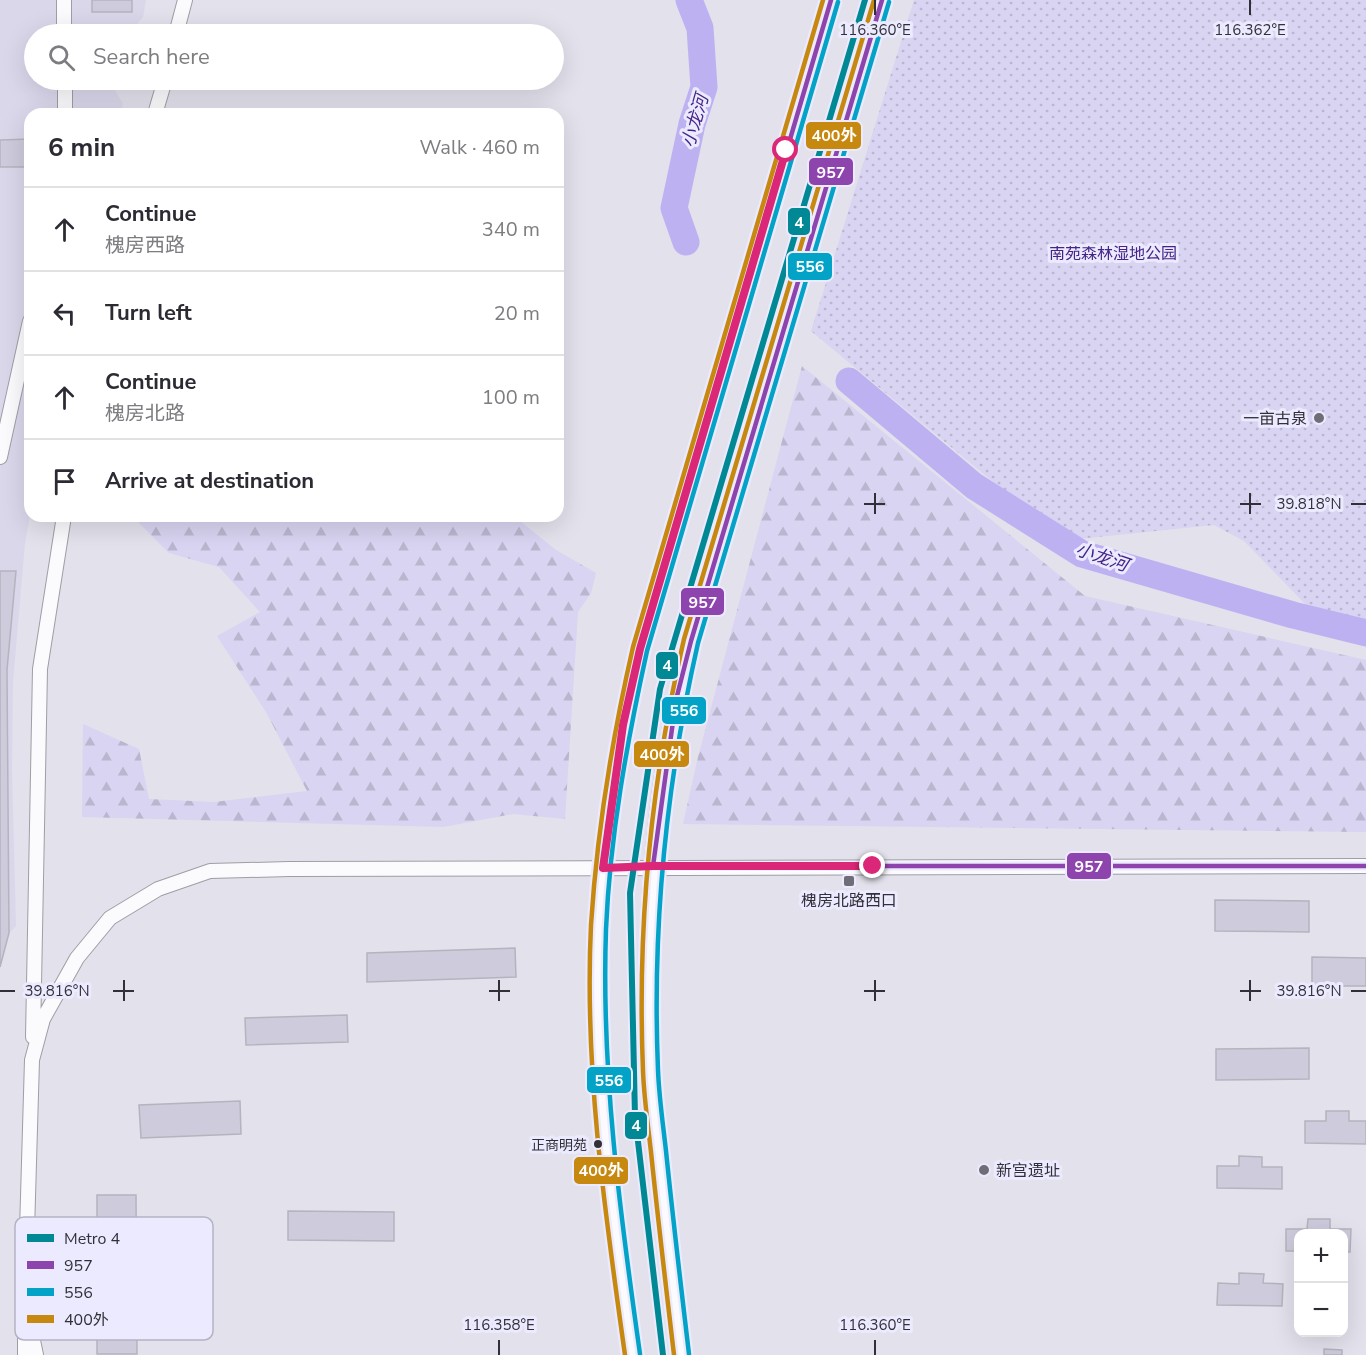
<!DOCTYPE html>
<meta charset="utf-8">
<style>
:root{--surface:#fff;--page:#f2f2f3;--text:#2b2b33;--muted:#7c7c81;--line:#e1e1e2}
body{margin:0;font-family:"Nunito Sans","Noto Sans SC",sans-serif;background:var(--page);color:var(--text)}
.controls{position:absolute;right:18px;bottom:18px;display:grid;overflow:hidden;border-radius:12px;box-shadow:0 6px 24px #0002}
.controls button{width:54px;height:54px;display:grid;place-items:center;padding:0;border:0;border-bottom:2px solid var(--line);background:var(--surface);color:var(--text);font:30px sans-serif}
.stop{position:absolute;width:18px;height:18px;margin:-14px;border:4px solid #db2777;border-radius:50%;background:#fff}
.stop.end{background:#db2777;border-color:#fff;box-shadow:0 2px 6px #0008}
.list{margin:0;padding:0;list-style:none}
h2{display:flex;justify-content:space-between;align-items:center;height:78px;margin:0;padding:0 24px;font-size:26px}
h2 small{font-size:20px;font-weight:400;color:var(--muted)}
.list li{display:grid;grid-template-columns:39px 1fr auto;gap:18px;align-items:center;box-sizing:border-box;height:84px;padding:0 24px;border-top:2px solid var(--line)}
.list b{display:block;font-size:22px;white-space:nowrap}
.list p{margin:0;font-size:20px;white-space:nowrap;color:var(--muted)}
.list em{font-size:20px;font-style:normal;color:var(--muted)}
.icon{flex:none;width:33px;height:33px;fill:none;stroke:currentColor;stroke-width:2;stroke-linecap:round;stroke-linejoin:round}
.map{position:relative;flex:none;width:1366px;height:1355px;overflow:hidden}
.search{position:absolute;background:var(--surface);box-shadow:0 6px 24px #0002;left:24px;top:24px;width:540px;height:66px;display:flex;align-items:center;gap:15px;box-sizing:border-box;padding:0 21px;border-radius:33px;color:var(--muted);font-size:22px}
.panel{position:absolute;background:var(--surface);box-shadow:0 6px 24px #0002;left:24px;top:108px;width:540px;height:414px;border-radius:18px}
.map>svg:first-child{display:block}
.built{fill:#dad7eb}
.green{fill:url(#green-dots)}
.forest{fill:url(#forest-firs)}
.lines{fill:none;stroke-linecap:round;stroke-linejoin:round}
.river{stroke:#beb1f2;stroke-width:27}
.building{fill:#cdcbdc;stroke:#b5b4bd;stroke-width:1.5}
.minor-casing{stroke:#9f9ea6;stroke-width:16}
.major-casing{stroke:#9f9ea6;stroke-width:21}
.minor{stroke:#fbfafc;stroke-width:14}
.major{stroke:#fbfafc;stroke-width:18}
.bus-1-casing{stroke:#eceafe;stroke-width:9}
.bus-2-casing{stroke:#eceafe;stroke-width:9}
.bus-3-casing{stroke:#eceafe;stroke-width:9}
.bus-1{stroke:#8e44ad;stroke-width:4.5}
.bus-2{stroke:#02a3c6;stroke-width:4.5}
.bus-3{stroke:#c6880e;stroke-width:4.5}
.metro-1-casing{stroke:#eceafe;stroke-width:10}
.metro-1{stroke:#008994;stroke-width:6}
.route{stroke:#db2777;stroke-width:8}
.ticks{fill:none;stroke:#313038;stroke-width:2}
.poi-dot{fill:#6f6e77;stroke:#eceafe;stroke-width:2}
.bus-dot{fill:#313038;stroke:#eceafe;stroke-width:2}
.labels{text-anchor:middle;stroke-width:6;stroke-linejoin:round;paint-order:stroke}
.bus-label{font-size:14px;fill:#313038;stroke:#eceafe;text-anchor:end}
.park-label{font-size:16px;fill:#452387;stroke:#eceafe}
.poi-label{font-size:16px;fill:#313038;stroke:#eceafe;text-anchor:end}
.water-label{font-size:18px;font-style:italic;fill:#452488;stroke:#eceafe}
.key{fill:#eceafe;stroke:#b4b2c3;stroke-width:1.5}
.key-label{font-size:16px;fill:#313038}
.ticks-label{font-size:15px;text-anchor:middle;fill:#313038;stroke:#eceafe;stroke-width:6;stroke-linejoin:round;paint-order:stroke}
.line-badge{stroke:#eceafe;stroke-width:2}
.badge-label{font-size:16px;text-anchor:middle;font-weight:bold;fill:#fff}
</style>
<div class="map">
<svg width="1366" height="1355" viewBox="0 0 1366 1355">
<defs>
<pattern id="green-dots" width="8" height="8" patternUnits="userSpaceOnUse" patternTransform="scale(1.5)"><rect width="8" height="8" fill="#d8d4f1"/><path d="M2 2h.1M6 6h.1" fill="none" stroke="#bab6cf" stroke-width="1.8" stroke-linecap="round"/></pattern>
<pattern id="forest-firs" width="22" height="20" patternUnits="userSpaceOnUse" patternTransform="scale(1.5)"><rect width="22" height="20" fill="#d8d4f1"/><path d="M5 1l3.5 6h-7zM16 11l3.5 6h-7z" fill="#bab6cf"/></pattern>
</defs>
<rect width="100%" height="100%" fill="#e2e1ec"/>
<!-- built -->
<path class="built" d="M 0,0 L 146,0 L 143,17 L 129,34 L 34,34 L 34,80 L 117,80 L 115,90 L 123,104 L 120,114 L 30,114 L 30,516 L 25,543 L 13,682 L 12,771 L 16,926 L 9,933 L 0,967 Z"/>
<!-- green -->
<path class="green" d="M 914,0 L 1366,0 L 1366,622 L 1312,611 L 1244,541 L 1214,525 L 1078,539 L 1039,520 L 811,331 Z"/>
<!-- forest -->
<path class="forest" d="M 802,366 L 1085,596 L 1366,660 L 1366,832 L 683,824 L 698,757 Z
M 132,516 L 514,516 L 556,550 L 596,573 L 591,593 L 578,612 L 565,819 L 513,814 L 443,827 L 82,817 L 83,724 L 139,749 L 149,799 L 214,802 L 307,791 L 266,712 L 217,636 L 260,612 L 219,567 L 169,553 Z"/>
<g class="lines">
<!-- river -->
<path class="river" d="M 686,242 L 674,208 L 692,124 L 704,87 L 700,28 L 689,0
M 849,381 L 974,486 L 1082,554 L 1293,615 L 1366,633"/>
</g>
<!-- building -->
<path class="building" d="M 92,0 L 132,0 L 132,12 L 92,12 Z
M 30,139 L 30,167 L 0,167 L 0,140 Z
M 0,571 L 16,571 L 7,670 L 9,933 L 0,967 Z
M 1215,900 L 1309,901 L 1309,932 L 1215,931 Z
M 515,948 L 516,977 L 367,982 L 367,953 Z
M 1312,957 L 1366,958 L 1366,986 L 1312,986 Z
M 347,1015 L 348,1042 L 246,1045 L 245,1018 Z
M 1309,1048 L 1309,1079 L 1216,1080 L 1216,1049 Z
M 240,1101 L 241,1134 L 141,1138 L 139,1105 Z
M 1326,1111 L 1349,1111 L 1349,1121 L 1366,1121 L 1366,1144 L 1305,1143 L 1305,1121 L 1326,1121 Z
M 1239,1156 L 1262,1157 L 1262,1167 L 1282,1167 L 1282,1189 L 1217,1188 L 1217,1166 L 1239,1166 Z
M 97,1195 L 136,1195 L 137,1354 L 97,1354 Z
M 288,1211 L 394,1212 L 394,1241 L 288,1240 Z
M 1308,1219 L 1330,1219 L 1330,1229 L 1351,1229 L 1350,1252 L 1344,1252 L 1344,1234 L 1298,1234 L 1298,1251 L 1286,1251 L 1286,1229 L 1307,1229 Z
M 1239,1273 L 1264,1274 L 1263,1283 L 1283,1284 L 1282,1306 L 1217,1305 L 1218,1283 L 1239,1284 Z
M 1324,1349 L 1342,1350 L 1342,1355 L 1324,1355 Z"/>
<g class="lines">
<defs>
<path id="minor" d="M 64,0 L 64,34
M 176,34 L 185,0
M 65,80 L 65,114
M 155,114 L 165,80
M 0,457 L 30,321
M 33,1037 L 40,669 L 64,516
M 31,1331 L 36,1355
M 25,1355 L 25,1299 L 32,1060 L 43,1019 L 77,958 L 110,918 L 158,889 L 210,871 L 289,869 L 1366,866"/>
<path id="major" d="M 633,1355 C 610,1197 587,1027 603,867 C 610,794 624,721 640,649 L 831,0
M 682,1355 C 673,1286 665,1217 658,1147 C 655,1122 651,1096 650,1070 C 644,926 656,781 691,641 L 882,0"/>
</defs>
<!-- minor casing -->
<use href="#minor" class="minor-casing"/>
<!-- major casing -->
<use href="#major" class="major-casing"/>
<!-- minor -->
<use href="#minor" class="minor"/>
<!-- major -->
<use href="#major" class="major"/>
<defs>
<path id="bus-1" d="M 831,0 L 640,649 L 623,725 L 603,869 L 653,866 L 1366,866
M 653,866 L 676,700 L 691,641 L 882,0"/>
<path id="bus-2" d="M 640,1354 C 620,1213 601,1072 606,929 C 610,835 627,742 647,651 L 838,2
M 689,1354 C 681,1287 673,1219 666,1151 C 663,1124 659,1097 658,1070 C 652,926 666,784 698,643 L 889,2"/>
<path id="bus-3" d="M 625,1355 C 605,1213 584,1069 591,925 C 597,831 612,739 633,647 L 823,0
M 674,1355 C 666,1287 658,1220 651,1152 C 648,1125 644,1098 643,1071 C 637,925 651,781 684,639 L 874,0"/>
</defs>
<!-- bus-1 casing -->
<use href="#bus-1" class="bus-1-casing"/>
<!-- bus-2 casing -->
<use href="#bus-2" class="bus-2-casing"/>
<!-- bus-3 casing -->
<use href="#bus-3" class="bus-3-casing"/>
<!-- bus-1 -->
<use href="#bus-1" class="bus-1"/>
<!-- bus-2 -->
<use href="#bus-2" class="bus-2"/>
<!-- bus-3 -->
<use href="#bus-3" class="bus-3"/>
<defs>
<path id="metro-1" d="M 663,1355 L 635,1116 L 630,893 L 660,689 L 865,0"/>
</defs>
<!-- metro-1 casing -->
<use href="#metro-1" class="metro-1-casing"/>
<!-- metro-1 -->
<use href="#metro-1" class="metro-1"/>
</g>
<g class="lines">
<!-- route -->
<path class="route" d="M 786,150 L 640,649 L 623,725 L 603,868 L 653,866 L 873,866"/>
</g>
<!-- ticks -->
<path class="ticks" d="M 875,0 L 875,15M 1250,0 L 1250,15M 875,493 L 875,514M 1250,493 L 1250,514M 864,504 L 885,504M 1240,504 L 1261,504M 1351,504 L 1366,504M 124,980 L 124,1001M 499,980 L 499,1001M 875,980 L 875,1001M 1250,980 L 1250,1001M 0,991 L 15,991M 113,991 L 134,991M 489,991 L 510,991M 864,991 L 885,991M 1240,991 L 1261,991M 1351,991 L 1366,991M 499,1340 L 499,1355M 875,1340 L 875,1355"/>
<!-- markers -->
<g class="poi-dot">
<circle cx="1319" cy="418" r="6"/>
<rect x="843" y="875" width="12" height="12" rx="3"/>
<circle cx="984" cy="1170" r="6"/>
</g>
<circle class="bus-dot" cx="598" cy="1144" r="5"/>
<g class="labels">
<!-- bus labels -->
<g class="bus-label">
<text x="587" y="1150">正商明苑</text>
</g>
<!-- park labels -->
<g class="park-label">
<text x="1113" y="259">南苑森林湿地公园</text>
</g>
<!-- poi labels -->
<g class="poi-label">
<text x="1307" y="424">一亩古泉</text>
<text x="849" y="906" text-anchor="middle">槐房北路西口</text>
<text x="996" y="1176" text-anchor="start">新宫遗址</text>
</g>
<!-- water labels -->
<g class="water-label">
<text transform="translate(695 121) rotate(-74)" y="6">小龙河</text>
<text transform="translate(1102 557) rotate(19)" y="6">小龙河</text>
</g>
</g>
<!-- legend -->
<rect x="15" y="1217" width="198" height="123" rx="9" class="key"/>
<rect x="27" y="1234" width="27" height="8" fill="#008994"/>
<rect x="27" y="1261" width="27" height="8" fill="#8e44ad"/>
<rect x="27" y="1288" width="27" height="8" fill="#02a3c6"/>
<rect x="27" y="1315" width="27" height="8" fill="#c6880e"/>
<g class="key-label">
<text x="64" y="1244">Metro 4</text>
<text x="64" y="1271">957</text>
<text x="64" y="1298">556</text>
<text x="64" y="1325">400外</text>
</g>
<g class="ticks-label">
<text x="875" y="35">116.360°E</text>
<text x="1250" y="35">116.362°E</text>
<text x="1309" y="509">39.818°N</text>
<text x="57" y="996">39.816°N</text>
<text x="1309" y="996">39.816°N</text>
<text x="499" y="1330">116.358°E</text>
<text x="875" y="1330">116.360°E</text>
</g>
<g class="line-badge">
<rect x="805" y="121" width="57" height="29" rx="6" fill="#c6880e"/>
<rect x="808" y="157" width="46" height="29" rx="6" fill="#8e44ad"/>
<rect x="787" y="207" width="24" height="29" rx="6" fill="#008994"/>
<rect x="787" y="252" width="46" height="29" rx="6" fill="#02a3c6"/>
<rect x="680" y="587" width="45" height="29" rx="6" fill="#8e44ad"/>
<rect x="655" y="651" width="24" height="29" rx="6" fill="#008994"/>
<rect x="661" y="696" width="46" height="29" rx="6" fill="#02a3c6"/>
<rect x="633" y="740" width="57" height="28" rx="6" fill="#c6880e"/>
<rect x="1066" y="852" width="46" height="28" rx="6" fill="#8e44ad"/>
<rect x="586" y="1066" width="46" height="28" rx="6" fill="#02a3c6"/>
<rect x="624" y="1111" width="24" height="29" rx="6" fill="#008994"/>
<rect x="573" y="1156" width="56" height="29" rx="6" fill="#c6880e"/>
</g>
<g class="badge-label">
<text x="834" y="141">400外</text>
<text x="831" y="178">957</text>
<text x="799" y="228">4</text>
<text x="810" y="272">556</text>
<text x="703" y="608">957</text>
<text x="667" y="671">4</text>
<text x="684" y="716">556</text>
<text x="662" y="760">400外</text>
<text x="1089" y="872">957</text>
<text x="609" y="1086">556</text>
<text x="636" y="1131">4</text>
<text x="601" y="1176">400外</text>
</g>
</svg>
<div class="controls">
<button>+</button>
<button>−</button>
</div>
<div class="stop" style="left:786px;top:150px"></div>
<div class="stop end" style="left:873px;top:866px"></div>
<div class="search"><svg class="icon" aria-label="search" viewBox="0 0 24 24"><circle cx="10" cy="10" r="6"/><path d="M15 15l6 6"/></svg>Search here</div>
<section class="panel">
<h2>6 min<small>Walk · 460 m</small></h2>
<ul class="list">
<li><svg class="icon" aria-label="ahead" viewBox="0 0 24 24"><path d="M12 20V5M6 11l6-6 6 6"/></svg><div><b>Continue</b><p>槐房西路</p></div><em>340 m</em></li>
<li><svg class="icon" aria-label="left" viewBox="0 0 24 24"><path d="M17 20v-9H6M10 6l-5 5 5 5"/></svg><div><b>Turn left</b></div><em>20 m</em></li>
<li><svg class="icon" aria-label="ahead" viewBox="0 0 24 24"><path d="M12 20V5M6 11l6-6 6 6"/></svg><div><b>Continue</b><p>槐房北路</p></div><em>100 m</em></li>
<li><svg class="icon" aria-label="arrive" viewBox="0 0 24 24"><path d="M6 21V4h12l-3 4 3 4H6"/></svg><div><b>Arrive at destination</b></div></li>
</ul>
</section>
</div>
